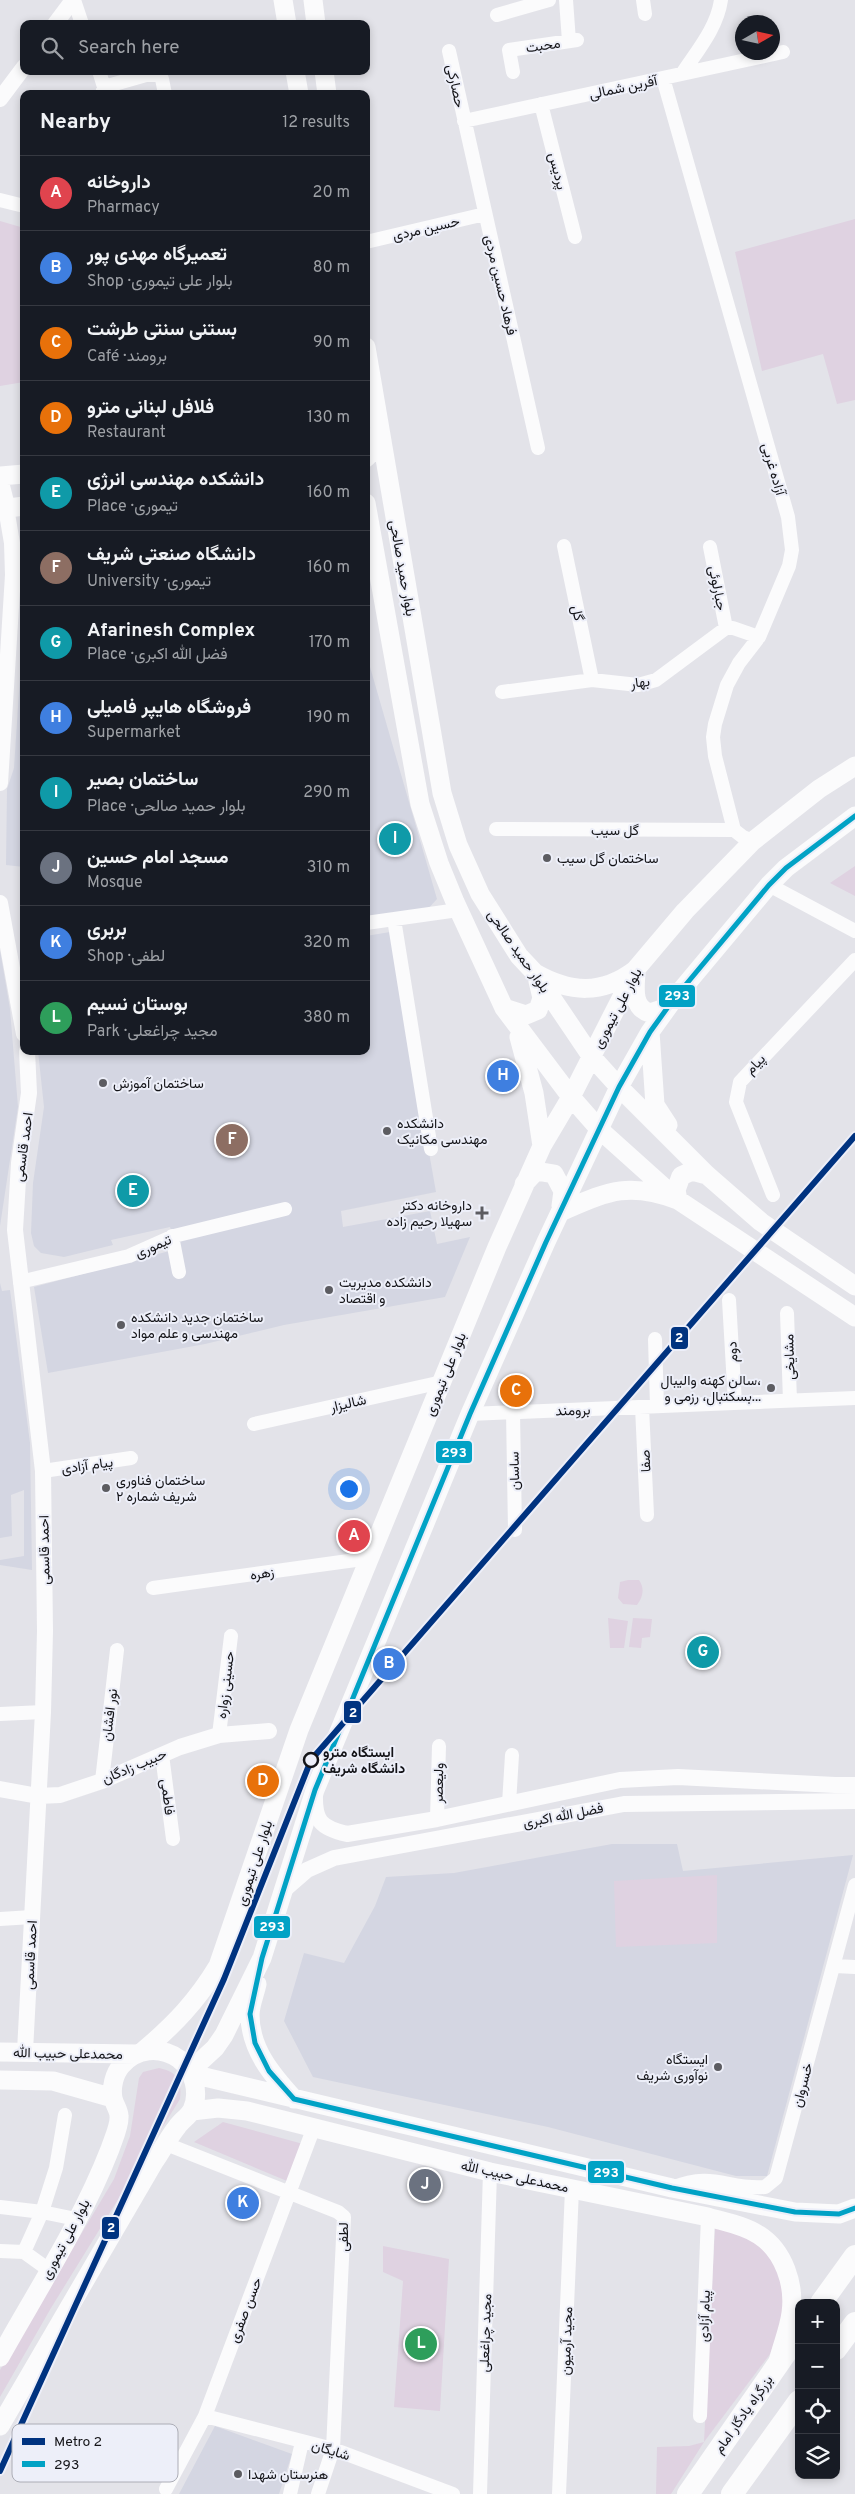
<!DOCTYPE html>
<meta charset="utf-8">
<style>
:root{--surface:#171b24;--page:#242831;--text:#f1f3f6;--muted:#9ea1a6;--line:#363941;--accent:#aeafb3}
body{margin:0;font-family:Overpass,Vazirmatn,sans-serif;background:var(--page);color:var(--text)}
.controls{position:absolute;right:15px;bottom:15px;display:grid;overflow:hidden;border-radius:10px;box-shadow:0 2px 8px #0003}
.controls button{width:45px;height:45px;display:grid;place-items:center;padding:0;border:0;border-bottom:1px solid var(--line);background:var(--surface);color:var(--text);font:25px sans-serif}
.compass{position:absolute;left:735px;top:15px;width:45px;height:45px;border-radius:50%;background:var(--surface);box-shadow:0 2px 8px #0003;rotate:81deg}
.you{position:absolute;left:348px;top:1488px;width:18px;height:18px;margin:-12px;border:4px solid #fff;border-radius:50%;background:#1a73e8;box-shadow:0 0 0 8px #1a73e833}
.badge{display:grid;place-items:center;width:32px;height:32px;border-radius:50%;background:var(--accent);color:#fff;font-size:16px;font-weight:700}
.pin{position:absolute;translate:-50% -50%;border:2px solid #fff;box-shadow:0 1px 5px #0006}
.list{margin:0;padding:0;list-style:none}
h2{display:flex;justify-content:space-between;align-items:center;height:65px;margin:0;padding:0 20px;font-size:21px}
h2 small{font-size:16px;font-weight:400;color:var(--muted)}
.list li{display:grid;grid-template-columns:32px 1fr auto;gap:15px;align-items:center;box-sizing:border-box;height:75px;padding:0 20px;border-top:1px solid var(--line)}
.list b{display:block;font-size:19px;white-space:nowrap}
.list p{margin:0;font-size:16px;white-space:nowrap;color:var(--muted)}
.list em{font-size:16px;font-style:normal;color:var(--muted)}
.icon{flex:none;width:28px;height:28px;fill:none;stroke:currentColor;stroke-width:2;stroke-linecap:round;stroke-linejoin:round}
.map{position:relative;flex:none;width:855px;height:2494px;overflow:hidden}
.search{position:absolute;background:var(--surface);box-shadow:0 2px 8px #0003;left:20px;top:20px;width:350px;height:55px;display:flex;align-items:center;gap:12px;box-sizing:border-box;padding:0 18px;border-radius:10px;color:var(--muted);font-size:19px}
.panel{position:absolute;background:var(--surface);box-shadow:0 2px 8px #0003;left:20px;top:90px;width:350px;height:965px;border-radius:10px}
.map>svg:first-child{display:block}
.built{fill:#d4d6e2}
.green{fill:#dfd2e1}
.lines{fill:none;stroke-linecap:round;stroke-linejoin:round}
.minor{stroke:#fbfbfc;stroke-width:14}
.tertiary{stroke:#fbfbfc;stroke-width:16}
.secondary{stroke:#fbfbfc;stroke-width:19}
.trunk{stroke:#fbfbfc;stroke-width:22}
.bus-1-casing{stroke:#edeff9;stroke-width:9}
.bus-1{stroke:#01a2c5;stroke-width:5}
.metro-1-casing{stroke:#edeff9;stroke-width:10}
.metro-1{stroke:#003380;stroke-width:6}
.poi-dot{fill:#5c5c61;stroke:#edeff9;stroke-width:2}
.stop-dot{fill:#edeff9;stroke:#141418;stroke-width:2.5}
.labels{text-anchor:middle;stroke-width:4;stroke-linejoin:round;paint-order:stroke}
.street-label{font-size:14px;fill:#141418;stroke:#edeff9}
.poi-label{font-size:14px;fill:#141418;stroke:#edeff9;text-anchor:start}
.stop-label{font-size:14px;font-weight:bold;fill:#141418;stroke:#edeff9;text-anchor:start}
.key{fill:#edeff9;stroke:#acadb6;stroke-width:1}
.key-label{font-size:14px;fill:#141418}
.line-badge{stroke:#edeff9;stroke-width:2}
.badge-label{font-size:14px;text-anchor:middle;font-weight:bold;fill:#fff}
</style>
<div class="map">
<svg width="855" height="2494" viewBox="0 0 855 2494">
<rect width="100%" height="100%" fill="#e3e3e9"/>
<!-- built -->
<path class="built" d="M 22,646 L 24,646 L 24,867 L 6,865 L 7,789 L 14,768 Z
M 366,653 L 437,899 L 426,911 L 366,919 Z
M 390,932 L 436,1192 L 341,1211 L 343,1227 L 430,1211 L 437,1244 L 470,1237 L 445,1297 L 284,1325 L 205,1344 L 48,1373 L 34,1287 L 177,1249 L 170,1227 L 111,1240 L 113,1245 L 64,1257 L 41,1253 L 34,1246 L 31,1233 L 33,1183 L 44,1107 L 38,1051 L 366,1051 L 366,936 Z
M 0,950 L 10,1009 L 18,1107 L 0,1226 Z
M 0,1283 L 2,1291 L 10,1290 L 30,1443 L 32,1570 L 0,1565 L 0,1560 L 24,1556 L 24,1490 L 11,1495 L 12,1536 L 0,1538 Z
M 612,1844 L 677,1844 L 683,1871 L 853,1855 L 767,2176 L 736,2176 L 548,2127 L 313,2077 L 284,2021 L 304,1953 L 344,1963 L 375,1906 L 386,1877 L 454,1873 Z
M 215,2426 L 292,2454 L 279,2494 L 179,2494 Z"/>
<!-- green -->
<path class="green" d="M 855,219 L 855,400 L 837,404 L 823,354 L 762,371 L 735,252 Z
M 0,221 L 24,228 L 24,382 L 0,386 Z
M 855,866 L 855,896 L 830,883 Z
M 628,1580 L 639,1580 C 645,1589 643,1597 637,1605 L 623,1604 L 618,1598 L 620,1582 Z
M 608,1618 L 628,1621 L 624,1648 L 610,1648 Z
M 633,1618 L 652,1619 L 650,1637 L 642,1638 L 641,1648 L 629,1647 Z
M 717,1875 L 717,1943 L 616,1947 L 614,1881 Z
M 159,2068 C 178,2072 182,2081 180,2099 L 51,2308 L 0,2397 L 0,2370 L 114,2179 L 130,2136 L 139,2078 L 143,2072 Z
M 223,2122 L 303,2144 L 287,2181 L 194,2142 Z
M 715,2228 L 753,2237 L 770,2251 L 783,2281 L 786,2312 L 770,2354 L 704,2442 L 671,2494 L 656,2494 L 657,2447 L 689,2446 L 704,2442 Z
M 383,2246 L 449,2259 L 440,2411 L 394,2407 L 403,2281 L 383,2272 Z"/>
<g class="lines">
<!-- minor -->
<path class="minor" d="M 74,0 L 82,24
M 566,0 L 569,41
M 643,0 L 645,14
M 497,15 L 549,0
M 449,51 L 538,448
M 99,71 L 104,87 L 102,94
M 513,72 L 509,50 L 577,40
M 682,74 C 697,51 717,28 721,0
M 663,78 L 788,517 L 792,550 L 789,566 L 759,637 L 739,663 L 727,685 L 715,724 L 713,737 L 715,756 L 734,830 L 743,837 L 753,841
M 104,87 L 146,75 L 158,75 L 162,79 L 165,94
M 541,104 L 575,237
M 464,121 L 783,52
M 0,200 L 24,206
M 366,242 L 485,214
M 564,546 L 592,680
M 710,547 L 726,628
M 502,692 L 592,680 L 638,685 L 656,680 L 726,628 L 733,628 L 759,637
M 496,829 L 734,830
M 769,885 L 855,931
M 394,919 L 431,1149
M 366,923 L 458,910
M 773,1195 L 736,1102 L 740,1082 L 855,960
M 172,1236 L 179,1272
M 20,1282 L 129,1256 L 174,1236 L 285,1209
M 729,1300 L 735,1403
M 787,1313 L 790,1401
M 655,1339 L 657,1406
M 642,1407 L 647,1515
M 513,1412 L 515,1530
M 470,1414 L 855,1398
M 254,1424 L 442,1382
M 43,1471 L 131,1458
M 153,1588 L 370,1558
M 0,1714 L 43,1712
M 219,1735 L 231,1636
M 162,1755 L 173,1839
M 102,1781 L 117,1650
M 509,1804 L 512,1755
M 437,1819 L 439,1746
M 0,1919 L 32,1917
M 835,1966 L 855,1967
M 166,2144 L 338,2212 L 344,2217 L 333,2449 L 318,2494
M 672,2188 C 714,2171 727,2190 765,2187 L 776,2178 L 855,1885
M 0,2207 L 42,2212 L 56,2168 L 65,2115
M 0,2251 L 24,2252
M 49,2270 L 24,2252 L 42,2212 L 76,2219
M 205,2416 L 333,2449 L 453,2494
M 700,2416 L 708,2217
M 166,2489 L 205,2416 L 314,2127
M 290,2494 L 302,2442
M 480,2494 L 490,2172
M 559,2494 L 572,2189"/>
<!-- tertiary -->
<path class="tertiary" d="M 55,24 L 73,0
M 0,99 L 24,67
M 0,783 L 13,575 L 12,543 L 6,508
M 0,903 L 24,1034
M 0,1789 L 38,1796 L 60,1795 L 102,1781 L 180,1747 L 219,1735 L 269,1731
M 315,1794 C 314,1821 321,1828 347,1834 L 437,1819 L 620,1780 L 678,1777 L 835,1785 L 855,1785
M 284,1890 L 307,1870 L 334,1858 L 624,1804 L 855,1801
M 25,2051 L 43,1712 L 45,1631 L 43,1471 L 15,1230 L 19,1163 L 29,1093 L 27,1051"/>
<!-- secondary -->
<path class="secondary" d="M 283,0 L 287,24
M 313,0 L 316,24
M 295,71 L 299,94
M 324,71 L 327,94
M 366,347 L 442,793 L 458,845 L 480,894 L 519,956 L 535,973 L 591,1056 L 619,1087 L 707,1175 L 761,1222 L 855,1286
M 366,437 L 381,441 L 366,458
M 0,476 L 24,474
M 0,484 L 6,508
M 366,503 L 420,804 L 439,863 L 455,902 L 504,1008 L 571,1097 L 600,1130 L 678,1200 L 855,1317
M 0,509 L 24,506
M 535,973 C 570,993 602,995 635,970
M 636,973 C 635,988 632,1008 650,1013 L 662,1009 L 669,1003
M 504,1008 L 526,1015 L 538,1010 L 542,998 L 538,981
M 650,1032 L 655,1105 L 668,1125
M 519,1037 L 534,1093 L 542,1146
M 524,1184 L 536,1171 L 554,1174 L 563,1191 L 561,1206
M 560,1212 C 607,1192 627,1181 678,1200 L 676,1190 L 681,1176 L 692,1171 L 707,1175
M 257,1984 C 255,1994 250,2005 250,2015 C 250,2049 272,2075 294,2099
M 143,2051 C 174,2025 197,2001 218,1966 L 299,1730 L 497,1247 L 542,1146 L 571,1097 L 636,969 L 685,911 L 753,841 L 819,789 L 855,766
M 0,2052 L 136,2054
M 190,2071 L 215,2048 L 224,2035 L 262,1958 L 315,1790 L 470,1414 L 546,1242 L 619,1087 L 650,1032 L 673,1000 L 769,885 L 786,868 L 855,816
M 192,2074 L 672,2188 L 795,2212 L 839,2214 L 855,2208
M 0,2080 L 53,2081 L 113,2098
M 192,2111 L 218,2108 L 247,2111 L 490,2172 L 708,2217 C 725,2222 744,2225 759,2235 C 784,2251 795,2285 791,2313 C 789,2328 783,2343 779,2358
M 0,2357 C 38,2289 82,2221 110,2149 C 113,2140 120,2125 119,2116 C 119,2110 114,2104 113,2098 C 111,2088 114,2074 121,2066 C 136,2048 160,2046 179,2059 C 194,2070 200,2093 192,2110 C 189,2116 181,2121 177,2127 C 168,2138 162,2151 154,2162 L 0,2426"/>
<!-- trunk -->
<path class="trunk" d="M 821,2303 L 855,2256
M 836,2349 L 855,2323
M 688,2494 L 799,2334
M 732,2494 L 799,2401"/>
<defs>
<path id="bus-1" d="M 855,816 L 786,868 L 769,885 L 673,1000 L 650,1032 L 619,1087 L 546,1242 L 470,1414 L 315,1790 L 262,1958 L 250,2014 L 255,2043 L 269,2071 L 294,2099 L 672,2188 L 795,2212 L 839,2214 L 855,2208"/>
</defs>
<!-- bus-1 casing -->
<use href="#bus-1" class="bus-1-casing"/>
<!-- bus-1 -->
<use href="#bus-1" class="bus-1"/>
<defs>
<path id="metro-1" d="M 0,2471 L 224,1979 L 311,1760 L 855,1136"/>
</defs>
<!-- metro-1 casing -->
<use href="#metro-1" class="metro-1-casing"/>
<!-- metro-1 -->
<use href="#metro-1" class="metro-1"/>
</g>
<!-- markers -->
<g class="poi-dot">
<circle cx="547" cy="858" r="5"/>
<circle cx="103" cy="1083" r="5"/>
<circle cx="387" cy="1131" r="5"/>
<path d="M479.5 1205.5h5v5h5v5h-5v5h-5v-5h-5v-5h5z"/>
<circle cx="329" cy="1290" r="5"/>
<circle cx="121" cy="1325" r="5"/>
<circle cx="771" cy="1388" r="5"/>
<circle cx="106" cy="1488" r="5"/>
<circle cx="718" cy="2067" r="5"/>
<circle cx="238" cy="2474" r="5"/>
</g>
<circle class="stop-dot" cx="311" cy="1760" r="7"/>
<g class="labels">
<!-- street labels -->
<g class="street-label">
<text transform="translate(543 45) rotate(-8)" y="5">محبت</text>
<text transform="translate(456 86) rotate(78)" y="5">حصارکی</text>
<text transform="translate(623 87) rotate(-12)" y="5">آفرین شمالی</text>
<text transform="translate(558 171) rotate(76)" y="5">پردیس</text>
<text transform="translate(426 228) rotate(-13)" y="5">حسین مردی</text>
<text transform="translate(501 285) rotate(77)" y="5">فرهاد حسین مردی</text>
<text transform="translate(774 469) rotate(74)" y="5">آزاده غربی</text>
<text transform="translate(403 568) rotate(80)" y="5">بلوار حمید صالحی</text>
<text transform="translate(718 588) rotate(79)" y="5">جبارلوئی</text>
<text transform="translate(578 613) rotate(78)" y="5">گل</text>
<text transform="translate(640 682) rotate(-7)" y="5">بهار</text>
<text x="615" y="835">گل سیب</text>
<text transform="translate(519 951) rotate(55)" y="5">بلوار حمید صالحی</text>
<text transform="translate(617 1008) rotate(-62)" y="5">بلوار علی تیموری</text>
<text transform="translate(755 1064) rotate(-46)" y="5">پیام</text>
<text transform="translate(23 1147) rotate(-82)" y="5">احمد قاسمی</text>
<text transform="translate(153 1246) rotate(-24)" y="5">تیموری</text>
<text transform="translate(732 1352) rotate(-93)" y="5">دوم</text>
<text transform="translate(789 1357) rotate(-92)" y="5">مشایخی</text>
<text transform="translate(445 1374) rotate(-68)" y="5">بلوار علی تیموری</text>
<text transform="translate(348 1403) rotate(-13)" y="5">شالیزار</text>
<text transform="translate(573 1410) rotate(-2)" y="5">برومند</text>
<text transform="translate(645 1461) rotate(-92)" y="5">صفا</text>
<text transform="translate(87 1465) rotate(-8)" y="5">پیام آزادی</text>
<text transform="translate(514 1471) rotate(-91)" y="5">ساسان</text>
<text transform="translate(44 1550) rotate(-91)" y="5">احمد قاسمی</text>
<text transform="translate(262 1573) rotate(-8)" y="5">زهره</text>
<text transform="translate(225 1685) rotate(-83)" y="5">حسینی زواره</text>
<text transform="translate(109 1715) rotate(-83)" y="5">نور افشان</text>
<text transform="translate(134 1766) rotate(-23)" y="5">حبیب زادگان</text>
<text transform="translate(438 1783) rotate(-89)" y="5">ولیعصر</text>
<text transform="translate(168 1797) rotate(83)" y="5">فاطمی</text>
<text transform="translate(563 1815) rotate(-11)" y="5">فضل الله اکبری</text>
<text transform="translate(254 1863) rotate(-72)" y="5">بلوار علی تیموری</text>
<text transform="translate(30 1955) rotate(-87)" y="5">احمد قاسمی</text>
<text transform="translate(68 2053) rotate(1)" y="5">محمدعلی حبیب الله</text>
<text transform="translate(802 2085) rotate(-75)" y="5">خسروان</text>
<text transform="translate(515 2176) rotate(12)" y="5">محمدعلی حبیب الله</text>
<text transform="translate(343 2237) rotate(-90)" y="5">لطفی</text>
<text transform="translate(65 2239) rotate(-62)" y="5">بلوار علی تیموری</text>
<text transform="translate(245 2310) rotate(-69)" y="5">حسن صفری</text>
<text transform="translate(704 2316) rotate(-88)" y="5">پیام آزادی</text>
<text transform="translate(485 2333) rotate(-88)" y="5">مجید چراغعلی</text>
<text transform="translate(566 2341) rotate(-88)" y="5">مجید آرمیون</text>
<text transform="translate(743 2414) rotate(-55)" y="5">بزرگراه یادگار امام</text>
<text transform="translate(331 2450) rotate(17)" y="5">شایگان</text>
</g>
<!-- poi labels -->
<g class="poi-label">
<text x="557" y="863">ساختمان گل سیب</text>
<text x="113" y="1088">ساختمان آموزش</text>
<text x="397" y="1128">دانشکده<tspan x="397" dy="16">مهندسی مکانیک</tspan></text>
<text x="472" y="1210" text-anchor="end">داروخانه دکتر<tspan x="472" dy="16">سهیلا رحیم زاده</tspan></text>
<text x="339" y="1287">دانشکده مدیریت<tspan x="339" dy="16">و اقتصاد</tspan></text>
<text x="131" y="1322">ساختمان جدید دانشکده<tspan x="131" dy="16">مهندسی و علم مواد</tspan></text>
<text x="761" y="1385" text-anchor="end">سالن کهنه والیبال،<tspan x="761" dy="16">بسکتبال، رزمی و...</tspan></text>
<text x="116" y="1485">ساختمان فناوری<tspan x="116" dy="16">شریف شماره ۲</tspan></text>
<text x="708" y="2064" text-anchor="end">ایستگاه<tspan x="708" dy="16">نوآوری شریف</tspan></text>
<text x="248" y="2479">هنرستان شهدا</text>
</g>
<!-- stop labels -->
<g class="stop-label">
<text x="323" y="1757">ایستگاه مترو<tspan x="323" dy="16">دانشگاه شریف</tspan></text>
</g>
</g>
<!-- legend -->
<rect x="12" y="2424" width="166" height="58" rx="8" class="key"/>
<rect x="22" y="2438" width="23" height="7" fill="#003380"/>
<rect x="22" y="2461" width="23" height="6" fill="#01a2c5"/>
<g class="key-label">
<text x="54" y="2446">Metro 2</text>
<text x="54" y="2469">293</text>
</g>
<g class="line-badge">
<rect x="658" y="984" width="38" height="24" rx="5" fill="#01a2c5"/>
<rect x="670" y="1326" width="19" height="24" rx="5" fill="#003380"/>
<rect x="435" y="1440" width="38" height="24" rx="5" fill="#01a2c5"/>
<rect x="343" y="1700" width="19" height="24" rx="5" fill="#003380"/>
<rect x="253" y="1915" width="38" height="24" rx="5" fill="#01a2c5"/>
<rect x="587" y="2160" width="38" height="24" rx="5" fill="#01a2c5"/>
<rect x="101" y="2216" width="19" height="24" rx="5" fill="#003380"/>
</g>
<g class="badge-label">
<text x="677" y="1000">293</text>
<text x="679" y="1342">2</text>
<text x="454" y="1457">293</text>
<text x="353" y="1717">2</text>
<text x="272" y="1931">293</text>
<text x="606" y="2177">293</text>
<text x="111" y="2232">2</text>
</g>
</svg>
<div class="controls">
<button>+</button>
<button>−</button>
<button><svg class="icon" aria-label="locate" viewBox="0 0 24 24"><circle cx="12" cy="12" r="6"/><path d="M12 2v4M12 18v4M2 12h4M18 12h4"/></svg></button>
<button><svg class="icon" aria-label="layers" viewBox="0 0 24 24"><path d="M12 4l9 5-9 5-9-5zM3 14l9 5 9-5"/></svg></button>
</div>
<svg class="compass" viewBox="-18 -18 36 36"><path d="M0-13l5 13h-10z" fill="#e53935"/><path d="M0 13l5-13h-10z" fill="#9ea1a6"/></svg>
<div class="you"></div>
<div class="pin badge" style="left:354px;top:1536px;background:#e0444e">A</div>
<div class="pin badge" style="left:389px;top:1664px;background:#3f7fe0">B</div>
<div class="pin badge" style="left:516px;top:1391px;background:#e8710a">C</div>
<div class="pin badge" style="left:263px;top:1781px;background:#e8710a">D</div>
<div class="pin badge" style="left:133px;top:1191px;background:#0f9aa8">E</div>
<div class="pin badge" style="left:232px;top:1140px;background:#8d6e63">F</div>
<div class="pin badge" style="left:703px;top:1652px;background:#0f9aa8">G</div>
<div class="pin badge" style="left:503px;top:1076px;background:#3f7fe0">H</div>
<div class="pin badge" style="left:395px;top:839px;background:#0f9aa8">I</div>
<div class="pin badge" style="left:425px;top:2185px;background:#6b7280">J</div>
<div class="pin badge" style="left:243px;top:2203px;background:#3f7fe0">K</div>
<div class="pin badge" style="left:421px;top:2344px;background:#2e9e5b">L</div>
<div class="search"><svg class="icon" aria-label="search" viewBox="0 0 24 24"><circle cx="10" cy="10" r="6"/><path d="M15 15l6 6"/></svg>Search here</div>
<section class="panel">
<h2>Nearby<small>12 results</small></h2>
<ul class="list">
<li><span class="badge" style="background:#e0444e">A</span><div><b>داروخانه</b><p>Pharmacy</p></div><em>20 m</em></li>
<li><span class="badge" style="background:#3f7fe0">B</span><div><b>تعمیرگاه مهدی پور</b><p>Shop · بلوار علی تیموری</p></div><em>80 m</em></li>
<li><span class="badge" style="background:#e8710a">C</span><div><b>بستنی سنتی طرشت</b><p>Café · برومند</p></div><em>90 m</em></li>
<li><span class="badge" style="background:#e8710a">D</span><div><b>فلافل لبنانی مترو</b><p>Restaurant</p></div><em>130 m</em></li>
<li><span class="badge" style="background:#0f9aa8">E</span><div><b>دانشکده مهندسی انرژی</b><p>Place · تیموری</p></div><em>160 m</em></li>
<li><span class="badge" style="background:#8d6e63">F</span><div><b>دانشگاه صنعتی شریف</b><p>University · تیموری</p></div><em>160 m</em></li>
<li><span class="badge" style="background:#0f9aa8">G</span><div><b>Afarinesh Complex</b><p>Place · فضل الله اکبری</p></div><em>170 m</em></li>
<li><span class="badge" style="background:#3f7fe0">H</span><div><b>فروشگاه هایپر فامیلی</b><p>Supermarket</p></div><em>190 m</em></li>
<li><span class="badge" style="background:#0f9aa8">I</span><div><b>ساختمان بصیر</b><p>Place · بلوار حمید صالحی</p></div><em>290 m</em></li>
<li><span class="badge" style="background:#6b7280">J</span><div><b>مسجد امام حسین</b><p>Mosque</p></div><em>310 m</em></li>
<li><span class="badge" style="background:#3f7fe0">K</span><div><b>بربری</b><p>Shop · لطفی</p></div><em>320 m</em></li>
<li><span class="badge" style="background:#2e9e5b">L</span><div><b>بوستان نسیم</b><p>Park · مجید چراغعلی</p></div><em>380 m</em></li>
</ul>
</section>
</div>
